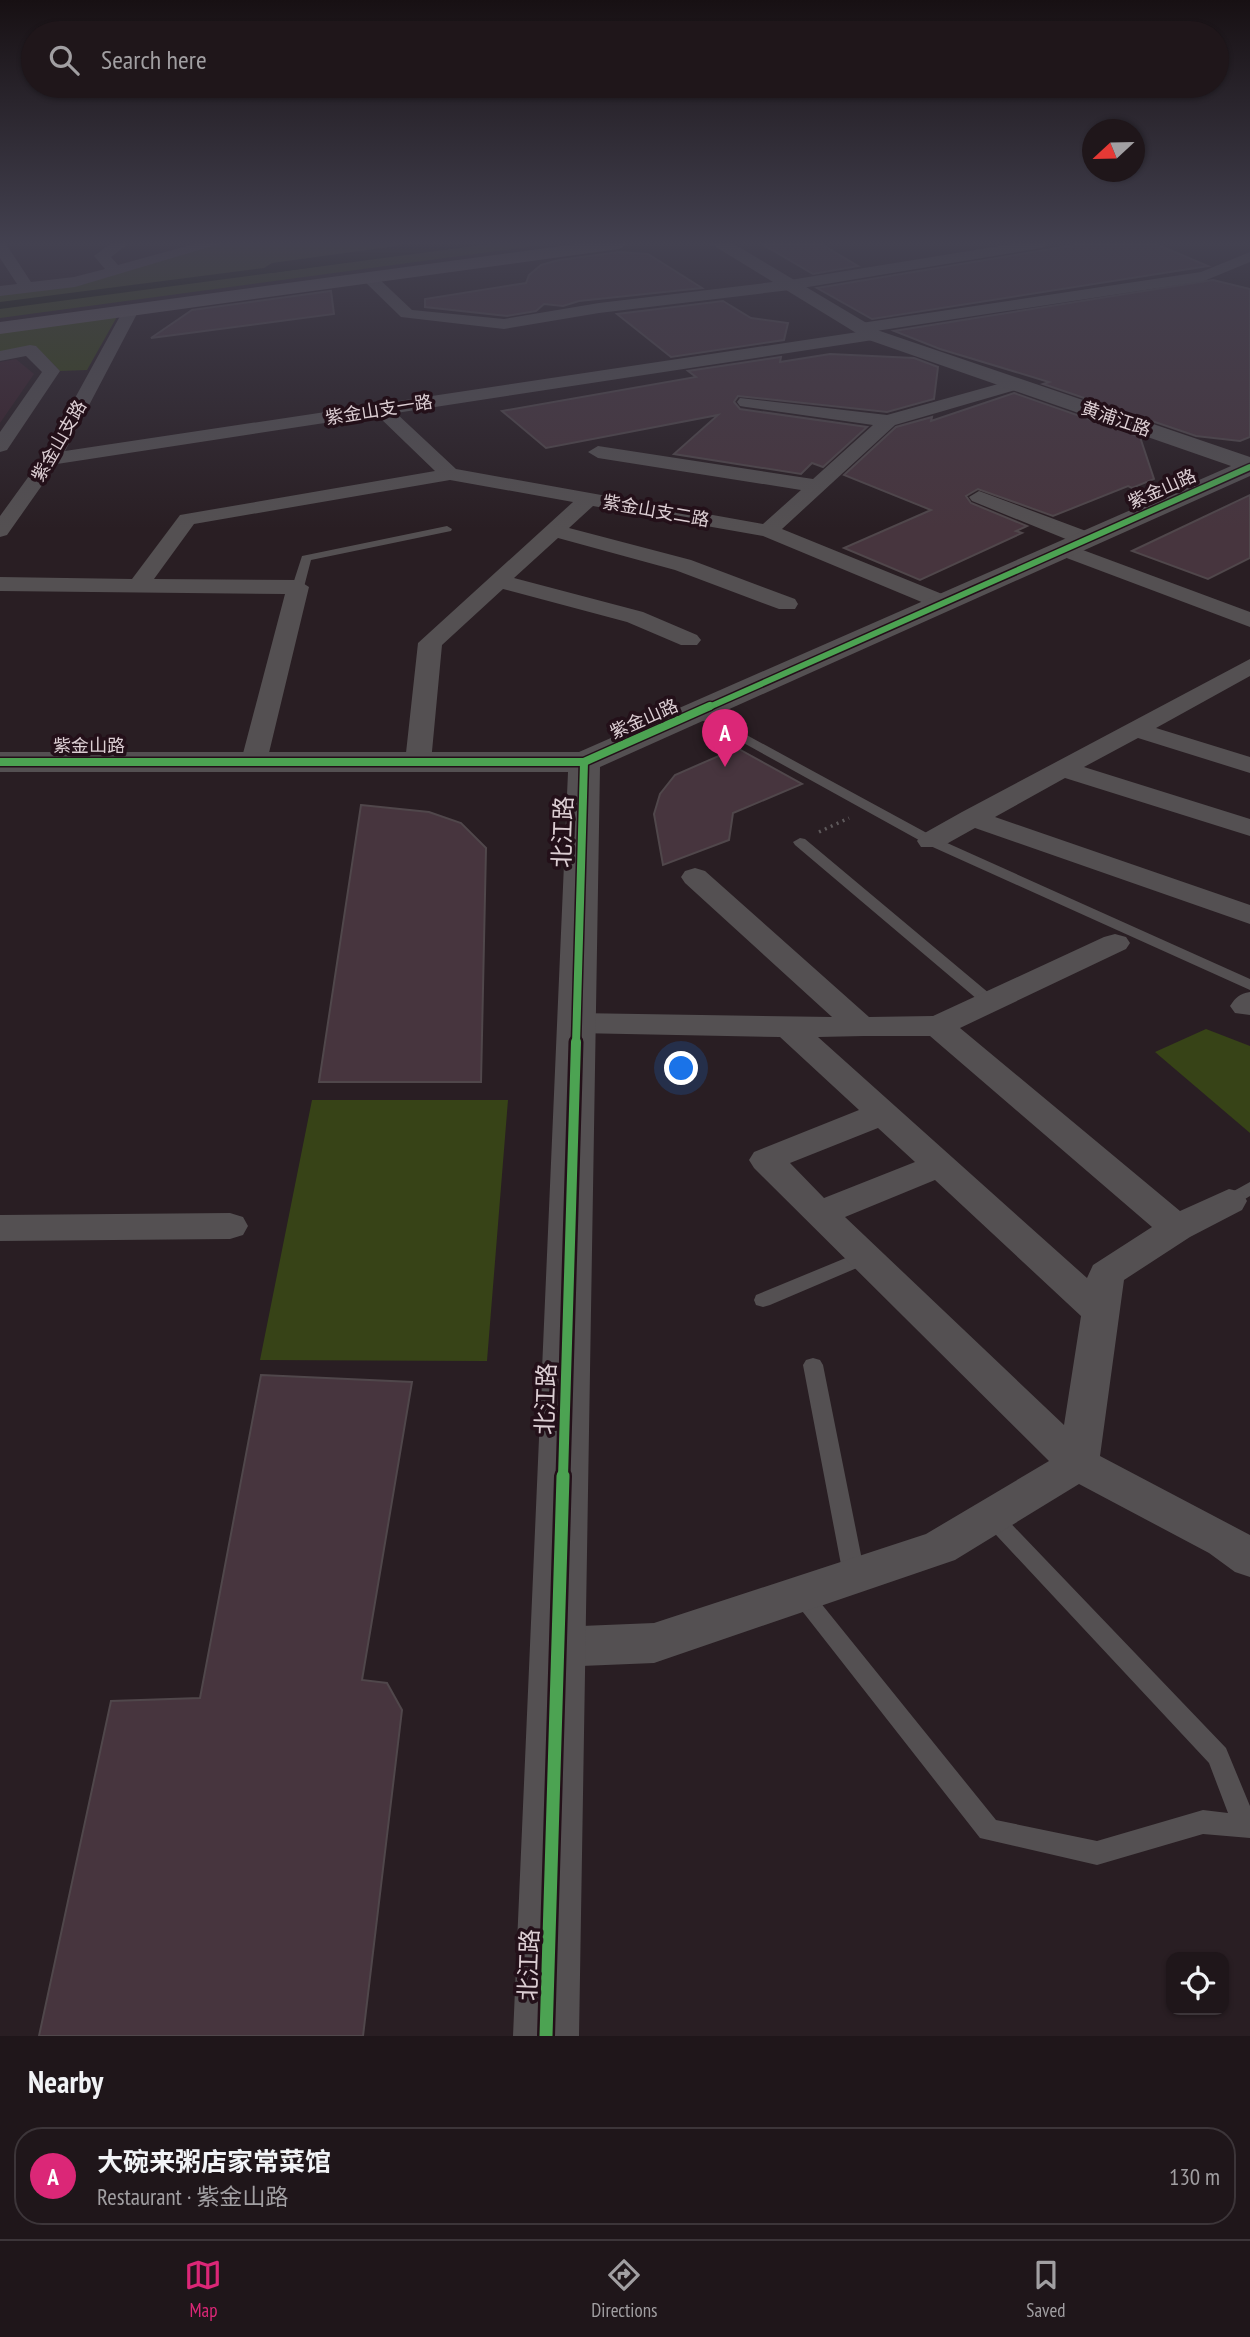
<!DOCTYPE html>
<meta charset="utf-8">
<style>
:root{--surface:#1f161a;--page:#271f23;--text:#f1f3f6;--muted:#a19fa2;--line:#3c3539;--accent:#db2777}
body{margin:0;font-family:"PT Sans Narrow","Noto Sans SC",sans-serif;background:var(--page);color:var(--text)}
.controls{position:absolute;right:21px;bottom:21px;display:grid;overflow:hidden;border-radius:14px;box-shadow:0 2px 5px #0004}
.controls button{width:63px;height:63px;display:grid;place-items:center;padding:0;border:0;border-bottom:2px solid var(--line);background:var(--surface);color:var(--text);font:35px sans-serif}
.compass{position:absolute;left:1082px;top:119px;width:63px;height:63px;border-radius:50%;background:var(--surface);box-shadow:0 2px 5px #0004;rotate:248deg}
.you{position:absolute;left:682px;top:1069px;width:24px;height:24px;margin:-18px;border:5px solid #fff;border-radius:50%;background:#1a73e8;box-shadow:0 0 0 10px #1a73e833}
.badge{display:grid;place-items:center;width:46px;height:46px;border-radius:50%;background:var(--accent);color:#fff;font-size:23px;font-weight:700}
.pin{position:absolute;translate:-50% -58px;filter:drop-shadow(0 2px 4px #0008)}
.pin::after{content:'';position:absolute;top:37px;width:24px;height:21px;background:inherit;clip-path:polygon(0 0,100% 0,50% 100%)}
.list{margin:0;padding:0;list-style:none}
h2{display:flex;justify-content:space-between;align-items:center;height:91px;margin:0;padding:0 28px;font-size:30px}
h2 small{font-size:23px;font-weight:400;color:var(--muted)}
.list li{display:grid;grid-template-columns:46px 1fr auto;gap:21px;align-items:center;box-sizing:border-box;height:98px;margin:0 14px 14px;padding:0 14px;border:2px solid var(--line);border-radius:28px}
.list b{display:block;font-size:26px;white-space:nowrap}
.list p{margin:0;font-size:23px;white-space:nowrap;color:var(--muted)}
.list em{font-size:23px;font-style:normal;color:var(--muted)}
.icon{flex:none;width:38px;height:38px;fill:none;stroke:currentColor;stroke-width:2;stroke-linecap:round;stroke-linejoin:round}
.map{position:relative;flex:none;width:1250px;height:2036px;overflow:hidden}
.search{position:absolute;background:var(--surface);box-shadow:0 2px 5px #0004;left:21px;right:21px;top:21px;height:77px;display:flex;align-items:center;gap:18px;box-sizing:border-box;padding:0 24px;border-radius:38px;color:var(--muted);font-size:26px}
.sheet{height:203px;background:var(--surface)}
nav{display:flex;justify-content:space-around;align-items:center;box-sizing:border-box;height:98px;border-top:2px solid var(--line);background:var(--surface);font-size:19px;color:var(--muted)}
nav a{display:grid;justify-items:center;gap:4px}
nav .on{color:var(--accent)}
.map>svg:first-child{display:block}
.built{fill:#39212b}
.green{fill:#374317}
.water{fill:#0f1403}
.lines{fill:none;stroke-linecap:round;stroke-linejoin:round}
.canal{fill:#0f1403;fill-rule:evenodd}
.building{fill:#47353e;stroke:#50474b;stroke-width:2}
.path{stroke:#5e595b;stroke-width:3.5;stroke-dasharray:2 4.5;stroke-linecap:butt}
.service{fill:#545052;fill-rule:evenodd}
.minor{fill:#545052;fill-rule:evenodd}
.tertiary{fill:#545052;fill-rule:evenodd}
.secondary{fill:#605a5d;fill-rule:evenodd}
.cycleway-far3-casing{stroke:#231019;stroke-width:9}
.cycleway-far2-casing{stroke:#231019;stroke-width:11}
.cycleway-far1-casing{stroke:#231019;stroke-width:15}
.cycleway-casing{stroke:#231019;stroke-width:18}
.cycleway-far3{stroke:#4ca352;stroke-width:6}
.cycleway-far2{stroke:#4ca352;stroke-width:8}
.cycleway-far1{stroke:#4ca352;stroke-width:10}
.cycleway{stroke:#4ca352;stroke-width:13}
.labels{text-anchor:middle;stroke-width:7;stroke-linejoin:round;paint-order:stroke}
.far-street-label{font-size:18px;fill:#dcced3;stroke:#231019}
.near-street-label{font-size:24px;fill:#dcced3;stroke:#231019}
</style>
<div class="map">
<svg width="1250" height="2036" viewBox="0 0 1250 2036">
<rect width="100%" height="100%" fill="#291e23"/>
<!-- built -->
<path class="built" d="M 16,359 L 34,374 L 0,423 L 0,362 Z"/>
<!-- green -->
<path class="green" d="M 212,244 L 549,244 L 0,318 L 0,291 L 75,282 Z
M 118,315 L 87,370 L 60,371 L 36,347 L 0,353 L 0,331 Z
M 1206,1029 L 1250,1046 L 1250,1133 L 1155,1052 Z
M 312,1100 L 508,1100 L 487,1361 L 260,1360 Z"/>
<!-- water -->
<path class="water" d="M 403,244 L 489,244 L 0,309 L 0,302 L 358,256 Z"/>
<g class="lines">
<!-- canal -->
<path class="canal" d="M 411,244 L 453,244 L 446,248 L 272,273 L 264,268 L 272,263 Z"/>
</g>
<!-- building -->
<path class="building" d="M 762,244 L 821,244 L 858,266 L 813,274 Z
M 1081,244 L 1156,244 L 1208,266 L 872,319 L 817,288 Z
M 619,252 L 648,254 L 702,288 L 579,301 L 563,306 L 544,304 L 536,311 L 507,316 L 425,307 L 425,299 L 526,283 L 529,275 L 541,265 L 559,260 Z
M 1213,280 L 1250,289 L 1250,437 L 1240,441 L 1196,436 L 1043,384 L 1049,382 L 940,349 L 894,331 Z
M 331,291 L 334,314 L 151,338 L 192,310 Z
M 723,301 L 751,318 L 788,323 L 784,340 L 671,357 L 617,314 Z
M 830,354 L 914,358 L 938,367 L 934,399 L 887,412 L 738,396 L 734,402 L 740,409 L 867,427 L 823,467 L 812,463 L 801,474 L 674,454 L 718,415 L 546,448 L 502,411 L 696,377 L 688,371 L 781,357 L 780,362 Z
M 1014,393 L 1140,437 L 1154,479 L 1132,488 L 1128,486 L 1053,516 L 978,489 L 966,496 L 971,503 L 1027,526 L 1016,531 L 1022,533 L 920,580 L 844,548 L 931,510 L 844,475 L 896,427 L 932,417 L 931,421 Z
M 1250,495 L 1250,558 L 1208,579 L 1132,551 Z
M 737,748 L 802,784 L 733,813 L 729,840 L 663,865 L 654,814 L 660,794 L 675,775 Z
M 361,805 L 429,812 L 461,823 L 486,848 L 481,1082 L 319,1082 Z
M 261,1375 L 412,1382 L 362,1680 L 387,1683 L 402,1710 L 363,2036 L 39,2036 L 111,1701 L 200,1698 Z"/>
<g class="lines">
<!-- path -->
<path class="path" d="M 819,832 L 849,818"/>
<!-- service -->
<path class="service" d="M 447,526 L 452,529 L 451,531 L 311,560 L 304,587 L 298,590 L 292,587 L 302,556 Z
M 697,708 L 936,838 L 1250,979 L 1250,990 L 926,844 L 693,715 L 691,712 Z
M 800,838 L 805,839 L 996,999 L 998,1002 L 996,1005 L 984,1005 L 795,845 L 793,842 Z
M 1250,1182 L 1250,1196 L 1235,1205 L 1223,1205 L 1220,1201 L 1223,1197 Z
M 865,1250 L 871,1252 L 874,1257 L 871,1262 L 770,1305 L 763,1307 L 756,1305 L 754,1300 L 756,1295 Z
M 813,1358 L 820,1360 L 823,1365 L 865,1575 L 862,1582 L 854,1584 L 846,1582 L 843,1575 L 803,1365 L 806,1360 Z
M 991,1507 L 998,1510 L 1226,1748 L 1250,1806 L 1250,1838 L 1203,1834 L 1097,1865 L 980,1838 L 788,1593 L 791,1586 L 799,1584 L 807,1586 L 996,1820 L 1097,1841 L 1203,1810 L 1228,1813 L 1209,1763 L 984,1522 L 980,1516 L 984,1510 Z"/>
<!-- minor -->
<path class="minor" d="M 0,244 L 6,244 L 31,282 L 74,277 L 105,269 L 94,256 L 110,244 L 128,244 L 111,257 L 118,265 L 194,244 L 219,244 L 75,287 L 0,296 L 0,286 L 17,284 L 0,258 Z
M 1012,244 L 1049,244 L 1042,248 L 790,290 L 599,313 L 504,329 L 401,317 L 361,278 L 363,275 L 375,275 L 412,310 L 504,319 L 599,303 L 790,280 Z
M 1250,252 L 1250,262 L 1204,281 L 876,331 L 881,335 L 873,340 L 396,413 L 456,469 L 763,524 L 801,490 L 598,458 L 588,452 L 598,446 L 813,479 L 873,425 L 746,407 L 740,406 L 737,402 L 740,398 L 887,415 L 1016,379 L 1025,384 L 1022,388 L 895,425 L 782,529 L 952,598 L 955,603 L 952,608 L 936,608 L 763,536 L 593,506 L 569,528 L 691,560 L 795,599 L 798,604 L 795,609 L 779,609 L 675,570 L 558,538 L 514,578 L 643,612 L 697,635 L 701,640 L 697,645 L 681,645 L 627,622 L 503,589 L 442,645 L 431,762 L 427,768 L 409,768 L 405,762 L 418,643 L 573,502 L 450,480 L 194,524 L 154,579 L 298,580 L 309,587 L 267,761 L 263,767 L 245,767 L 241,761 L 285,594 L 0,591 L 0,577 L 132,579 L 180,515 L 435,471 L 377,415 L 57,464 L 7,535 L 0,537 L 0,516 L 42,458 L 125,307 L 137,307 L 139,310 L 65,451 L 858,332 L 853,328 L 861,323 L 1201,272 Z
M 30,345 L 36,346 L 60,371 L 7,450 L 0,452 L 0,432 L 42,372 L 26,356 L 0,361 L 0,351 Z
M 979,491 L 1094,534 L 1097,539 L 1094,544 L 1078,544 L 972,501 L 969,497 Z
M 1064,543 L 1250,612 L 1250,627 L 1056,554 L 1053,549 Z
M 1250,659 L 1250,676 L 1156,728 L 1250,757 L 1250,773 L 1138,738 L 1084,767 L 1250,819 L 1250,836 L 1065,778 L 995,817 L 1250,905 L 1250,924 L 975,828 L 941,847 L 921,847 L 917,841 L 921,835 L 962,812 Z
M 695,868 L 705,871 L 869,1017 L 933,1016 L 1104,937 L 1115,934 L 1126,937 L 1130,943 L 1126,949 L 960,1028 L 1180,1211 L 1229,1189 L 1242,1192 L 1247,1201 L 1242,1210 L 1190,1237 L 1124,1280 L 1100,1456 L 1250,1535 L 1250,1577 L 1235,1572 L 1209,1553 L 1079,1484 L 955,1560 L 654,1663 L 557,1667 L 541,1661 L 535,1647 L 541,1633 L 557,1627 L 654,1623 L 926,1534 L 1049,1461 L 754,1168 L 749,1160 L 754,1152 L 859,1110 L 780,1037 L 576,1033 L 565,1030 L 560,1023 L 565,1016 L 576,1013 L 832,1017 L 685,883 L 681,877 L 685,871 ZM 864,1036 L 930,1036 L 1152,1227 L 1093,1265 L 1087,1278 L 818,1037 ZM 878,1128 L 915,1162 L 824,1198 L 790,1163 ZM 935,1180 L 1081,1316 L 1064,1425 L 845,1217 Z
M 1250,992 L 1250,1015 L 1235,1013 L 1230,1006 C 1236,997 1239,994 1250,992 Z
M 230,1213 L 243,1217 L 248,1226 L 243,1235 L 230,1239 L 0,1241 L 0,1215 Z"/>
<!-- tertiary -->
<path class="tertiary" d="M 711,244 L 734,244 L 880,331 L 1250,457 L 1250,476 L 600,767 L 579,2036 L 513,2036 L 568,772 L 0,772 L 0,752 L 579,752 L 1231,466 L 866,339 Z"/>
<!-- secondary -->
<path class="secondary" d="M 576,244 L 628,244 L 619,249 L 0,334 L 0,322 Z"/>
<defs>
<path id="cycleway-far3" d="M 707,708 L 1250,467"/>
<path id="cycleway-far2" d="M 0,762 L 584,762 L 710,706
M 576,1044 L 584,762"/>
<path id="cycleway-far1" d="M 563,1477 L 576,1042"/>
<path id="cycleway" d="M 546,2036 L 563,1476"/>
</defs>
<!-- cycleway-far3 casing -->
<use href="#cycleway-far3" class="cycleway-far3-casing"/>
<!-- cycleway-far2 casing -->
<use href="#cycleway-far2" class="cycleway-far2-casing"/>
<!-- cycleway-far1 casing -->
<use href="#cycleway-far1" class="cycleway-far1-casing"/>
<!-- cycleway casing -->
<use href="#cycleway" class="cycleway-casing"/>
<!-- cycleway-far3 -->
<use href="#cycleway-far3" class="cycleway-far3"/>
<!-- cycleway-far2 -->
<use href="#cycleway-far2" class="cycleway-far2"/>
<!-- cycleway-far1 -->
<use href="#cycleway-far1" class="cycleway-far1"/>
<!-- cycleway -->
<use href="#cycleway" class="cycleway"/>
</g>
<!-- sky -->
<linearGradient id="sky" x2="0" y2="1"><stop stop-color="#171013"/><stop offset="0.46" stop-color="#434150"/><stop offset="1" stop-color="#434150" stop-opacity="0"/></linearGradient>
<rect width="1250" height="529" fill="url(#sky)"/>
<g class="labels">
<!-- far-street labels -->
<g class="far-street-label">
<text transform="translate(379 410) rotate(-9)" y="6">紫金山支一路</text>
<text transform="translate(1116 419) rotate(19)" y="6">黄浦江路</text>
<text transform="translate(59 441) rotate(-60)" y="6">紫金山支路</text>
<text transform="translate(1162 489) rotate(-24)" y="6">紫金山路</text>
<text transform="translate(656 511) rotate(10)" y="6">紫金山支二路</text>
<text transform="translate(644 719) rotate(-24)" y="6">紫金山路</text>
<text x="89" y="752">紫金山路</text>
</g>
<!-- near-street labels -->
<g class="near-street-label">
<text transform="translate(563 832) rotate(-88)" y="8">北江路</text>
<text transform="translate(546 1399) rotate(-88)" y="8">北江路</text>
<text transform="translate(529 1965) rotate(-88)" y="8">北江路</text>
</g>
</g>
</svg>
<div class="controls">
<button><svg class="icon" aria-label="locate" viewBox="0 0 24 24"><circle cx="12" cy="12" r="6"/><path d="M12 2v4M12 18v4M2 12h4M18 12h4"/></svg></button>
</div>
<svg class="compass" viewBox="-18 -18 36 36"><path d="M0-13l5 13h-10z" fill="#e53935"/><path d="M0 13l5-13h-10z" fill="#a19fa2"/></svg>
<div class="you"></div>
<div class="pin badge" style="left:725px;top:767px">A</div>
<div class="search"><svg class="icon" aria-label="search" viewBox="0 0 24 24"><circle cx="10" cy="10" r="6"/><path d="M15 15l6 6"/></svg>Search here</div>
</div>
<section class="sheet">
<h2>Nearby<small></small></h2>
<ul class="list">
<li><span class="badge">A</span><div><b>大碗来粥店家常菜馆</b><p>Restaurant · 紫金山路</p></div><em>130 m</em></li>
</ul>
</section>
<nav>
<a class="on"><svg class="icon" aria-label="map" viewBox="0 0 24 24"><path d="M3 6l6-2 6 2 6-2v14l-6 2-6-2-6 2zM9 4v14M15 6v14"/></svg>Map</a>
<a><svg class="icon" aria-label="directions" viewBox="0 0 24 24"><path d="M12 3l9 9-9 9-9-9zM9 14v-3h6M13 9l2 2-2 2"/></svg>Directions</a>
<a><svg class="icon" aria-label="saved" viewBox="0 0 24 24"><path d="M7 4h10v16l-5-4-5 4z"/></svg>Saved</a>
</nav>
